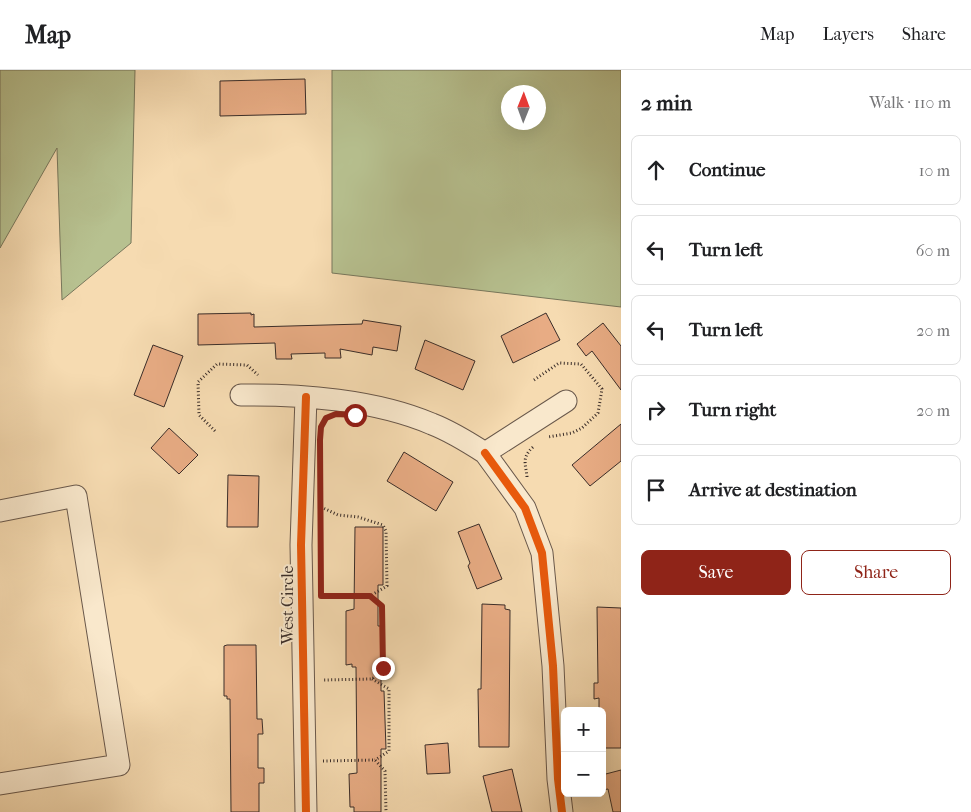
<!DOCTYPE html>
<meta charset="utf-8">
<style>
:root{--surface:#fff;--page:#f6f6f6;--text:#202124;--muted:#757577;--line:#e0e0e0;--accent:#8f2418}
body{margin:0;font-family:"IM FELL French Canon",serif;background:var(--page);color:var(--text)}
.controls{position:absolute;right:15px;bottom:15px;display:grid;overflow:hidden;border-radius:8px;box-shadow:0 5px 20px #0002}
.controls button{width:45px;height:45px;display:grid;place-items:center;padding:0;border:0;border-bottom:1px solid var(--line);background:var(--surface);color:var(--text);font:25px sans-serif}
.compass{position:absolute;left:501px;top:15px;width:45px;height:45px;border-radius:50%;background:var(--surface);box-shadow:0 5px 20px #0002;rotate:1deg}
.stop{position:absolute;width:15px;height:15px;margin:-11px;border:4px solid #8f2418;border-radius:50%;background:#fff}
.stop.end{background:#8f2418;border-color:#fff;box-shadow:0 1px 5px #0008}
.list{margin:0;padding:0;list-style:none}
h2{display:flex;justify-content:space-between;align-items:center;height:65px;margin:0;padding:0 20px;font-size:21px}
h2 small{font-size:16px;font-weight:400;color:var(--muted)}
.list li{display:grid;grid-template-columns:32px 1fr auto;gap:15px;align-items:center;box-sizing:border-box;height:70px;margin:0 10px 10px;padding:0 10px;border:1px solid var(--line);border-radius:8px}
.list b{display:block;font-size:19px;white-space:nowrap}
.list em{font-size:16px;font-style:normal;color:var(--muted)}
.actions{display:flex;gap:10px;padding:15px 20px}
.actions a{flex:1;padding:11px 0;border:1px solid var(--accent);border-radius:8px;text-align:center;font-size:18px;color:var(--accent)}
.actions .main{background:var(--accent);color:#fff}
.icon{flex:none;width:28px;height:28px;fill:none;stroke:currentColor;stroke-width:2;stroke-linecap:round;stroke-linejoin:round}
.map{position:relative;flex:none;width:621px;height:742px;overflow:hidden}
header{display:flex;align-items:center;gap:30px;box-sizing:border-box;height:70px;padding:0 25px;background:var(--surface);border-bottom:1px solid var(--line)}
header strong{font-size:24px}
nav{display:flex;gap:28px;margin-inline-start:auto;font-size:18px}
main{display:flex}
aside{flex:1;background:var(--surface)}
.map>svg:first-child{display:block}
.green{fill:#b7c190;stroke:#78775c;fill-rule:evenodd}
.building{fill:#e8ac84;stroke:#3a2d29}
.lines{fill:none;stroke-linecap:round;stroke-linejoin:round}
.minor-casing{stroke:#69584b;stroke-width:23}
.path{stroke:#3a2d29;stroke-width:3;stroke-dasharray:1 2.5;stroke-linecap:butt}
.minor{stroke:#f9e8cc;stroke-width:21}
.cycleway-casing{stroke:#f9e8cc;stroke-width:11}
.cycleway{stroke:#e8590c;stroke-width:8}
.route{stroke:#8f2418;stroke-width:6}
.labels{text-anchor:middle;stroke-width:4;stroke-linejoin:round;paint-order:stroke}
.street-label{font-size:16px;fill:#3a2d29;stroke:#f9e8cc}
</style>
<header>
<strong>Map</strong>
<nav><a>Map</a><a>Layers</a><a>Share</a></nav>
</header>
<main>
<div class="map">
<svg width="621" height="742" viewBox="0 0 621 742">
<rect width="100%" height="100%" fill="#f6dbb1"/>
<filter id="stains"><feTurbulence type="fractalNoise" baseFrequency=".004" numOctaves="4"/><feColorMatrix values="0 0 0 0 .2 0 0 0 0 .09 0 0 0 0 .02 0 0 0 .5 -.17"/></filter>
<radialGradient id="worn" r=".72"><stop offset=".6" stop-color="#630" stop-opacity="0"/><stop offset="1" stop-color="#630" stop-opacity=".3"/></radialGradient>
<!-- green -->
<path class="green" d="M 0,0 L 135,0 L 131,173 L 62,230 L 57,78 L 0,178 Z
M 332,0 L 621,0 L 621,237 L 332,203 ZM 508,22 L 538,22 L 538,52 L 508,52 Z"/>
<!-- building -->
<path class="building" d="M 305,9 L 306,44 L 220,46 L 220,11 Z
M 251,243 L 251,245 L 254,244 L 254,257 L 362,254 L 363,250 L 401,256 L 397,281 L 373,277 L 372,285 L 340,279 L 341,288 L 325,288 L 325,283 L 291,284 L 292,289 L 276,289 L 275,273 L 198,275 L 198,244 Z
M 546,243 L 560,270 L 513,293 L 501,266 Z
M 603,253 L 621,276 L 621,320 L 592,281 L 586,286 L 577,274 Z
M 425,270 L 475,291 L 463,320 L 415,299 Z
M 153,275 L 183,286 L 164,337 L 134,325 Z
M 621,354 L 621,391 L 590,416 L 572,395 Z
M 169,358 L 198,385 L 179,404 L 151,378 Z
M 404,382 L 453,412 L 436,441 L 387,411 Z
M 228,405 L 259,406 L 258,457 L 227,457 Z
M 479,454 L 502,509 L 477,519 L 468,496 L 470,493 L 458,462 Z
M 355,457 L 383,457 L 383,515 L 378,515 L 378,556 L 381,556 L 381,621 L 384,621 L 386,679 L 381,679 L 381,742 L 354,742 L 354,737 L 350,737 L 349,704 L 357,703 L 356,597 L 352,597 L 352,594 L 346,595 L 346,541 L 354,539 Z
M 482,534 L 505,535 L 505,539 L 510,540 L 509,677 L 479,677 L 478,619 L 481,619 Z
M 597,537 L 621,538 L 621,678 L 602,678 L 602,641 L 599,641 L 599,628 L 594,629 L 594,613 L 598,613 Z
M 227,575 L 256,575 L 257,649 L 262,649 L 263,664 L 258,664 L 258,698 L 264,698 L 264,713 L 259,713 L 259,742 L 231,742 L 230,629 L 227,629 L 227,626 L 224,626 L 224,576 Z
M 448,673 L 450,703 L 427,704 L 425,675 Z
M 512,699 L 522,742 L 492,742 L 483,706 Z
M 621,700 L 621,742 L 613,742 L 608,719 L 602,720 L 602,705 Z"/>
<g class="lines">
<defs>
<path id="minor" d="M 241,325 C 301,324 376,330 432,354 C 450,361 468,372 485,383 L 566,331
M 485,383 L 525,438 L 542,483 L 553,596 L 558,709 L 562,742
M 0,441 L 76,426 L 119,695 L 0,714
M 306,742 L 301,475 L 306,327"/>
</defs>
<!-- minor casing -->
<use href="#minor" class="minor-casing"/>
<!-- path -->
<path class="path" d="M 534,310 L 559,293 L 581,294 L 602,319 L 598,343 L 582,358 L 572,363 L 548,367
M 215,361 L 199,345 L 198,312 L 217,294 L 247,295 L 258,305
M 527,407 C 526,395 521,388 533,377
M 321,437 L 338,445 L 358,447 L 383,455 L 386,461 L 387,516 L 370,526
M 321,526 L 370,526 L 382,536 L 383,598 L 372,609 L 323,610
M 372,609 L 389,619 L 389,681 L 375,690
M 323,691 L 375,690 L 385,701 L 386,742"/>
<!-- minor -->
<use href="#minor" class="minor"/>
<defs>
<path id="cycleway" d="M 485,383 L 525,438 L 542,483 L 553,596 L 558,709 L 562,742
M 306,742 L 301,475 L 306,327"/>
</defs>
<!-- cycleway casing -->
<use href="#cycleway" class="cycleway-casing"/>
<!-- cycleway -->
<use href="#cycleway" class="cycleway"/>
</g>
<g class="lines">
<!-- route -->
<path class="route" d="M 355,345 L 336,344 L 326,348 L 321,357 L 320,370 L 321,526 L 370,526 L 382,536 L 383,598"/>
</g>
<g class="labels">
<!-- street labels -->
<g class="street-label">
<text transform="translate(287 535) rotate(-90)" y="6">West Circle</text>
</g>
</g>
<rect width="100%" height="100%" filter="url(#stains)"/>
<rect width="100%" height="100%" fill="url(#worn)"/>
</svg>
<div class="controls">
<button>+</button>
<button>−</button>
</div>
<svg class="compass" viewBox="-18 -18 36 36"><path d="M0-13l5 13h-10z" fill="#e53935"/><path d="M0 13l5-13h-10z" fill="#757577"/></svg>
<div class="stop" style="left:355px;top:345px"></div>
<div class="stop end" style="left:383px;top:598px"></div>
</div>
<aside>
<h2>2 min<small>Walk · 110 m</small></h2>
<ul class="list">
<li><svg class="icon" aria-label="ahead" viewBox="0 0 24 24"><path d="M12 20V5M6 11l6-6 6 6"/></svg><div><b>Continue</b></div><em>10 m</em></li>
<li><svg class="icon" aria-label="left" viewBox="0 0 24 24"><path d="M17 20v-9H6M10 6l-5 5 5 5"/></svg><div><b>Turn left</b></div><em>60 m</em></li>
<li><svg class="icon" aria-label="left" viewBox="0 0 24 24"><path d="M17 20v-9H6M10 6l-5 5 5 5"/></svg><div><b>Turn left</b></div><em>20 m</em></li>
<li><svg class="icon" aria-label="right" viewBox="0 0 24 24"><path d="M7 20v-9h11M14 6l5 5-5 5"/></svg><div><b>Turn right</b></div><em>20 m</em></li>
<li><svg class="icon" aria-label="arrive" viewBox="0 0 24 24"><path d="M6 21V4h12l-3 4 3 4H6"/></svg><div><b>Arrive at destination</b></div></li>
</ul>
<div class="actions"><a class="main">Save</a><a>Share</a></div>
</aside>
</main>
